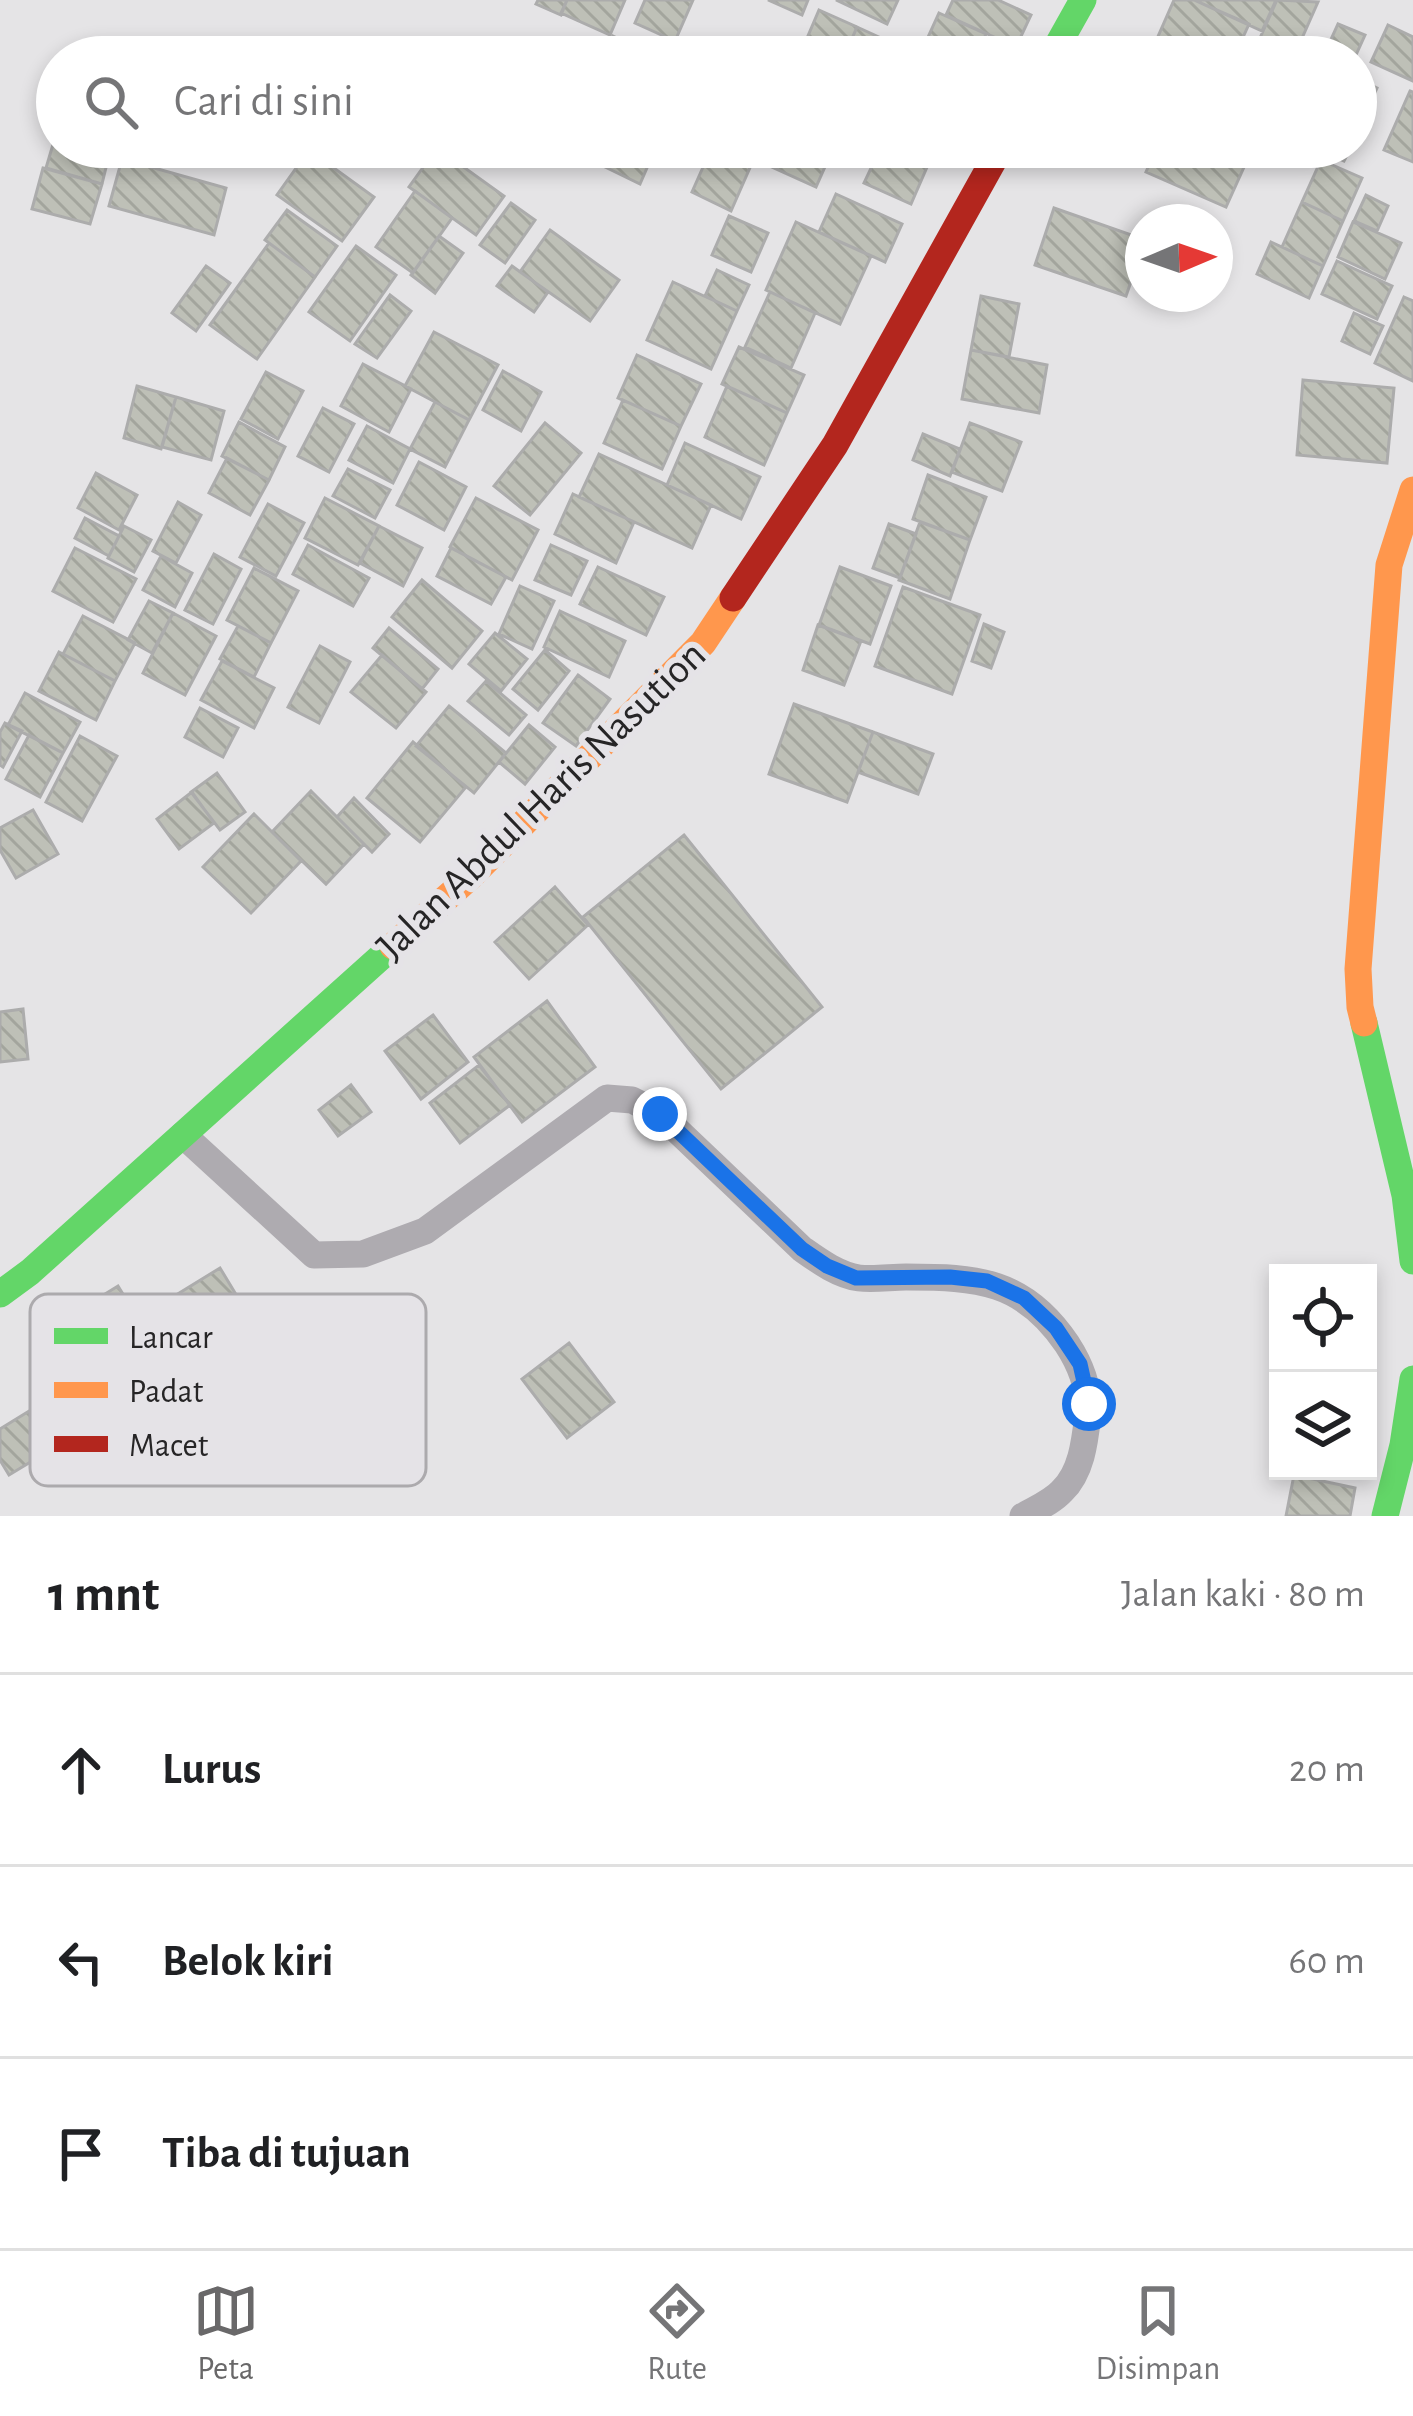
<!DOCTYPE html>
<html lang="id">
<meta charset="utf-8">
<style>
:root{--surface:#fff;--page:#f6f6f6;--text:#202124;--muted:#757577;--line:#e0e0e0;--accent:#696869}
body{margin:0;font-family:"Alegreya Sans",sans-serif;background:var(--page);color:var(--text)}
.controls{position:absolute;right:36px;bottom:36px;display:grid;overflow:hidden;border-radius:0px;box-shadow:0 6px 18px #0003}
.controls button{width:108px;height:108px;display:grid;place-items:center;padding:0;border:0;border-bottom:3px solid var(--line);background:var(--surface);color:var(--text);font:60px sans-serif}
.compass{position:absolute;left:1125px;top:204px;width:108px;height:108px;border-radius:50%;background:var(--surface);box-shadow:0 6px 18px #0003;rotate:88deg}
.stop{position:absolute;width:36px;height:36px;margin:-27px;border:9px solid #1a73e8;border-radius:50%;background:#fff}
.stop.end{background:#1a73e8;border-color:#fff;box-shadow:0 3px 12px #0008}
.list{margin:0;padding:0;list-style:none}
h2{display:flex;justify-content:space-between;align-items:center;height:156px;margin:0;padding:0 48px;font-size:51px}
h2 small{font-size:39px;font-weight:400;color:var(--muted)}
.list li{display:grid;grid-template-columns:78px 1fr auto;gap:36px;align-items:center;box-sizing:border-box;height:192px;padding:0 48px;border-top:3px solid var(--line)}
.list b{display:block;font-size:45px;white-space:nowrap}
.list em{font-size:39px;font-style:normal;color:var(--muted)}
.icon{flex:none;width:66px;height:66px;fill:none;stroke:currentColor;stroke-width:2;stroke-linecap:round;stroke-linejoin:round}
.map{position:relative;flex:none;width:1413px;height:1516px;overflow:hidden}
.search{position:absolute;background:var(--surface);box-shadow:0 6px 18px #0003;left:36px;right:36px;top:36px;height:132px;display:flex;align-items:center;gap:30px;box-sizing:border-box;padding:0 42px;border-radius:66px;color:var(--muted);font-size:45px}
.sheet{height:732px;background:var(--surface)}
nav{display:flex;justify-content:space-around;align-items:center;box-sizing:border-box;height:168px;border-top:3px solid var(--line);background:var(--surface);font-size:33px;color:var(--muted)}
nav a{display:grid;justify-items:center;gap:6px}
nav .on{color:var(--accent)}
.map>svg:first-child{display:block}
.building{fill:url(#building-back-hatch);stroke:#acacac;stroke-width:3}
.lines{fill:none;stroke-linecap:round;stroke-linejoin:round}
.lane{stroke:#aeabb0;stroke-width:27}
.fast{stroke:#63d668;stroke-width:27}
.slow{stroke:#ff974d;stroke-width:27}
.jam{stroke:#b3261e;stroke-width:27}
.route{stroke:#1a73e8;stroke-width:15}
.labels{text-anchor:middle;stroke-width:12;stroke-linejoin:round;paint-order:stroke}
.street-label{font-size:42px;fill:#262526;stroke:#e5e3e7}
.key{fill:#e5e3e7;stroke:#acaaad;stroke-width:3}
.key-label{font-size:33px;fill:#262526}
</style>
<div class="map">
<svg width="1413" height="1516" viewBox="0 0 1413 1516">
<defs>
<pattern id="building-back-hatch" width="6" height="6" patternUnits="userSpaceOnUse" patternTransform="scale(3)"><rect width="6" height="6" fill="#bec0b7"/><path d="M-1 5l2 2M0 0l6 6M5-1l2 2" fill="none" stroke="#a3a59d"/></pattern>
</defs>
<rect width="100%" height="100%" fill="#e5e4e6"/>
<!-- building -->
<path class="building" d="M 538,0 L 567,0 L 561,15 L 536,4 Z
M 567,0 L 625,0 L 610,35 L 561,13 Z
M 645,0 L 693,0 L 675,41 L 635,23 Z
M 768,0 L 808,0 L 802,15 Z
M 836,0 L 898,0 L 887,24 Z
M 953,0 L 998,0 L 1031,15 L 1016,47 L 946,15 Z
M 1174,0 L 1194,0 L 1249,24 L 1234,57 L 1149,57 Z
M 1194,0 L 1276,0 L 1262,31 Z
M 1277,0 L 1318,2 L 1295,54 L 1260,38 Z
M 819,10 L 857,27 L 844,57 L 799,57 Z
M 939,13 L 986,34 L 976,57 L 919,57 Z
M 1338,24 L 1365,35 L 1355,57 L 1323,57 Z
M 1388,25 L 1413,37 L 1413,81 L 1371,62 Z
M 857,27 L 894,44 L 888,57 L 844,57 Z
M 613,36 L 657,57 L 604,57 Z
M 1259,43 L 1289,57 L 1253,57 Z
M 1356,78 L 1377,88 L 1356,135 Z
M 1410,91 L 1413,92 L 1413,162 L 1384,150 Z
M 57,131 L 57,147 L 111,147 L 102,184 L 46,168 Z
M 564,147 L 656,147 L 640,184 Z
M 712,147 L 759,147 L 731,211 L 692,192 Z
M 759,147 L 823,147 L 832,151 L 816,187 L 754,159 Z
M 881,147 L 925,147 L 934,151 L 911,204 L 864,183 Z
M 1157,147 L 1230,147 L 1249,156 L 1226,207 L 1146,172 Z
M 1313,147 L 1351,147 L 1344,161 Z
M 437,148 L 504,196 L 476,235 L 409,187 Z
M 309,150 L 374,197 L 342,241 L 277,195 Z
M 122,159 L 226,188 L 214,235 L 109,206 Z
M 1321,160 L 1362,178 L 1343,221 L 1302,202 Z
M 43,168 L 102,184 L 90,224 L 32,209 Z
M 415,191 L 452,218 L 413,273 L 376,247 Z
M 836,194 L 902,224 L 885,262 L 819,232 Z
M 1366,195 L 1388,206 L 1377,231 L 1354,221 Z
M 1302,202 L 1343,221 L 1323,266 L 1282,247 Z
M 511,203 L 535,220 L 505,263 L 480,245 Z
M 1054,208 L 1143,239 L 1143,247 L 1126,296 L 1035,265 Z
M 287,210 L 337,246 L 315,277 L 265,240 Z
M 729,216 L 768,233 L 751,272 L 712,255 Z
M 796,222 L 871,256 L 840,324 L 766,290 Z
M 1353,222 L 1401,243 L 1385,279 L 1338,257 Z
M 550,230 L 619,280 L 590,321 L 520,272 Z
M 439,236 L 463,253 L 435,293 L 411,275 Z
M 1271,242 L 1323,266 L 1309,298 L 1257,274 Z
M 269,243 L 315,277 L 257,359 L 210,325 Z
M 356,246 L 396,275 L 350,341 L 309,312 Z
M 1337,261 L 1392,286 L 1377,319 L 1322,294 Z
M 206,266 L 230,283 L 196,331 L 172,313 Z
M 512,266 L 548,292 L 534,312 L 497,286 Z
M 717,270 L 749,285 L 737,311 L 705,296 Z
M 673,282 L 737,311 L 711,369 L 647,340 Z
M 770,292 L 815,313 L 791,368 L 745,347 Z
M 390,295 L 411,311 L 377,358 L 355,344 Z
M 981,296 L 1019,304 L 1009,357 L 971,350 Z
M 1404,297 L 1413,301 L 1413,381 L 1375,363 Z
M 1354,313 L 1383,326 L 1370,354 L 1342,341 Z
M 434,332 L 498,365 L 469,420 L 405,386 Z
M 739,347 L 804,375 L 787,413 L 722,384 Z
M 971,350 L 1047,365 L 1039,413 L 962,399 Z
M 637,355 L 701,384 L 681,426 L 618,398 Z
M 363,364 L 411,389 L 389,432 L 341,406 Z
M 503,371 L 541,392 L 521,431 L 483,410 Z
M 266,372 L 303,391 L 278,439 L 241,419 Z
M 1303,380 L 1394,388 L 1387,463 L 1297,455 Z
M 137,386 L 176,397 L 161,449 L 124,438 Z
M 727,386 L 787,413 L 764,465 L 705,437 Z
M 176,397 L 224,411 L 211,460 L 162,447 Z
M 623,400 L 681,426 L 662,469 L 604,443 Z
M 435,402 L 469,420 L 445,467 L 410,449 Z
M 323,408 L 354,424 L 329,472 L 298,456 Z
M 239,422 L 285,447 L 269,480 L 222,456 Z
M 545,423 L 581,453 L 530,515 L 494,486 Z
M 970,423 L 1021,442 L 1002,491 L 952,472 Z
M 367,426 L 410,449 L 393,483 L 349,460 Z
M 923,434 L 960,449 L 950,476 L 913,460 Z
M 685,443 L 760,477 L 741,519 L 667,485 Z
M 599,454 L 711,505 L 692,548 L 579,497 Z
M 227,458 L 269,480 L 250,515 L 209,493 Z
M 419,462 L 466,487 L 444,530 L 397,505 Z
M 348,469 L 390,490 L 375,518 L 333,496 Z
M 96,473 L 137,495 L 119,530 L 78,508 Z
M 928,475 L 986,497 L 970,540 L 913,519 Z
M 573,494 L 634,522 L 616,563 L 555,534 Z
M 325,498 L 379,526 L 358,565 L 305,538 Z
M 476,498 L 538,530 L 512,580 L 450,547 Z
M 178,502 L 201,515 L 176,563 L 153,551 Z
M 268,504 L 304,523 L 276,576 L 240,557 Z
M 85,518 L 119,536 L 109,556 L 75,538 Z
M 920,522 L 970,540 L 950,599 L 899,580 Z
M 889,524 L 916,534 L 900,578 L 873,568 Z
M 124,526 L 151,540 L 134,572 L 108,558 Z
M 379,526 L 422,548 L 403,586 L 360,563 Z
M 308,545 L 369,578 L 353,606 L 293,574 Z
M 551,545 L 587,561 L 571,595 L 535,580 Z
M 75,548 L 136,579 L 113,622 L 53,591 Z
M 451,548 L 506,577 L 491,604 L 437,576 Z
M 214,554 L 241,569 L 213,624 L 185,610 Z
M 161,556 L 192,573 L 175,607 L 143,590 Z
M 598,567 L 664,597 L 646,635 L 580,604 Z
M 840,567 L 891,586 L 870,644 L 819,625 Z
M 254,568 L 298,591 L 271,643 L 227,620 Z
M 422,580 L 482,631 L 452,668 L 392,617 Z
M 520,586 L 554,601 L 532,649 L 499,634 Z
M 903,587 L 980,615 L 952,694 L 875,666 Z
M 149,601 L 173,613 L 152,653 L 128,640 Z
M 560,611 L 625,641 L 609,677 L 544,647 Z
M 173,613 L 216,636 L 185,695 L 143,673 Z
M 83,616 L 135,643 L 115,681 L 63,654 Z
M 984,624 L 1004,632 L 991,668 L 972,661 Z
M 818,625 L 861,641 L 844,685 L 803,670 Z
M 238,626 L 271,643 L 254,677 L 220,659 Z
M 389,628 L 438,669 L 422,689 L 373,648 Z
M 495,633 L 527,659 L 501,691 L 469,664 Z
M 320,646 L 350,662 L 319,723 L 288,707 Z
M 545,650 L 569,671 L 538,710 L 513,689 Z
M 59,652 L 115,681 L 96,720 L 39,691 Z
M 382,655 L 426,692 L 396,728 L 351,692 Z
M 222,661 L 274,688 L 254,728 L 201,700 Z
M 578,675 L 610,699 L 576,746 L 543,723 Z
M 486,681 L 526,715 L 509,735 L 468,701 Z
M 25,693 L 80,722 L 63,753 L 8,725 Z
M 794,704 L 873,732 L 847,802 L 769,774 Z
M 449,706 L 506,753 L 474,793 L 416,746 Z
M 200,708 L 238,728 L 223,757 L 185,737 Z
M 5,723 L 22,731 L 3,767 L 0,765 L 0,732 Z
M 529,725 L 555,747 L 525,784 L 499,762 Z
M 873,732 L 933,754 L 918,794 L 858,772 Z
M 29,735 L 63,753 L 40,797 L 6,779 Z
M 80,736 L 117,756 L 82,821 L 46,802 Z
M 413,742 L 466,787 L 420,842 L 367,798 Z
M 217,773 L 245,812 L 220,830 L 191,792 Z
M 311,791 L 364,844 L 326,884 L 272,832 Z
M 192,792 L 214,823 L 179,849 L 157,819 Z
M 354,798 L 389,834 L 372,852 L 337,817 Z
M 33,810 L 58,854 L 16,878 L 0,850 L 0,828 Z
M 254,814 L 301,861 L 251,913 L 203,867 Z
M 684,835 L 822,1007 L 721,1089 L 583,917 Z
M 555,887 L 588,925 L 529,979 L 495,942 Z
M 547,1001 L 595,1067 L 522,1122 L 474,1057 Z
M 23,1009 L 28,1059 L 0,1062 L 0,1012 Z
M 433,1015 L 468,1062 L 421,1099 L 385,1051 Z
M 479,1065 L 510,1105 L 460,1143 L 430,1103 Z
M 351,1085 L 371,1112 L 338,1136 L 319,1110 Z
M 220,1268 L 275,1359 L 205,1402 L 150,1311 Z
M 118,1286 L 150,1338 L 89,1375 L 58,1323 Z
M 569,1343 L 614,1402 L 567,1438 L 522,1379 Z
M 34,1408 L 57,1446 L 9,1475 L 0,1460 L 0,1429 Z
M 1294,1475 L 1355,1488 L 1350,1516 L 1286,1516 Z"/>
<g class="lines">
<!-- lane -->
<path class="lane" d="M 183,1135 L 314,1255 L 363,1254 L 425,1231 L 607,1098 L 632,1100 L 660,1114 L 802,1249 C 819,1261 838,1275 859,1278 C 874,1280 891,1277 906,1277 C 977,1277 1024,1280 1067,1344 C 1080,1364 1090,1389 1088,1414 C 1085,1440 1082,1472 1062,1491 C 1052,1502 1035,1509 1023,1516"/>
<!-- fast -->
<path class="fast" d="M 1051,57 L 1083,0
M 1364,1023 L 1405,1195 L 1413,1261
M 0,1294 L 30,1272 L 393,946
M 1385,1516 L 1403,1445 L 1413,1379"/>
<!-- slow -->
<path class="slow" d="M 393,946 L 473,874 L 703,643 L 733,598
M 1364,1023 L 1360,1007 L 1358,969 L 1389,565 L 1413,490"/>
<!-- jam -->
<path class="jam" d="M 733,598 L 835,445 L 1001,147"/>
</g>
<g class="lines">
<!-- route -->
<path class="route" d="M 660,1114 L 802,1249 L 827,1266 L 856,1278 L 950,1277 L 987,1281 L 1024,1298 L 1056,1328 L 1080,1364 L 1089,1404"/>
</g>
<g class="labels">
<!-- street labels -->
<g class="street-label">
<text transform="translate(540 799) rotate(-44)" y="15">Jalan Abdul Haris Nasution</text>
</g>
</g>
<!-- legend -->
<rect x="30" y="1294" width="396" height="192" rx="18" class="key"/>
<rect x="54" y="1328" width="54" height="16" fill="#63d668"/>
<rect x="54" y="1382" width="54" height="16" fill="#ff974d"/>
<rect x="54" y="1436" width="54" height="16" fill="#b3261e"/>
<g class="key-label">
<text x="129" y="1348">Lancar</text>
<text x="129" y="1402">Padat</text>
<text x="129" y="1456">Macet</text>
</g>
</svg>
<div class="controls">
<button><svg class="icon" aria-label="locate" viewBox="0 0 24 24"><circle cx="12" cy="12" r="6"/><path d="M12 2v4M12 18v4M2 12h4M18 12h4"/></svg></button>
<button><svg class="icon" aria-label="layers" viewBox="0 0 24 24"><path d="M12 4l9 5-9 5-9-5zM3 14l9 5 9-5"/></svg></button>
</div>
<svg class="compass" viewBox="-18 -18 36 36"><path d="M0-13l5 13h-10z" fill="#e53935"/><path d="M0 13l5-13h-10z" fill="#757577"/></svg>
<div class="stop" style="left:1089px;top:1404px"></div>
<div class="stop end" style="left:660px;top:1114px"></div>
<div class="search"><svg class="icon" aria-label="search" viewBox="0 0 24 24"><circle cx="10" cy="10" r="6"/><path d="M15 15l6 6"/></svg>Cari di sini</div>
</div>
<section class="sheet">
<h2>1 mnt<small>Jalan kaki · 80 m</small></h2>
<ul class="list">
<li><svg class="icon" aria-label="ahead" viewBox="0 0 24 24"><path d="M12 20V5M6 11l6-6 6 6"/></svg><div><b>Lurus</b></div><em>20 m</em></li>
<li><svg class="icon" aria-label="left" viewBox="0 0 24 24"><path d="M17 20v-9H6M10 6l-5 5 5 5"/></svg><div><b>Belok kiri</b></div><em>60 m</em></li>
<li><svg class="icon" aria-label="arrive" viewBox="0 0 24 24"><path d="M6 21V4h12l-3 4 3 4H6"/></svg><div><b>Tiba di tujuan</b></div></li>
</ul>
</section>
<nav>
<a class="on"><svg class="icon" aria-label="map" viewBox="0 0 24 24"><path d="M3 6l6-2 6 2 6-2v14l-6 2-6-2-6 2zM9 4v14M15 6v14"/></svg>Peta</a>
<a><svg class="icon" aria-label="directions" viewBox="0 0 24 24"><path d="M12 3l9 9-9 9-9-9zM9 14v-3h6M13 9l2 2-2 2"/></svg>Rute</a>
<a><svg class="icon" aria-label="saved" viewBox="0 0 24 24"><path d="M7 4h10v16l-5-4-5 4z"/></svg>Disimpan</a>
</nav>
